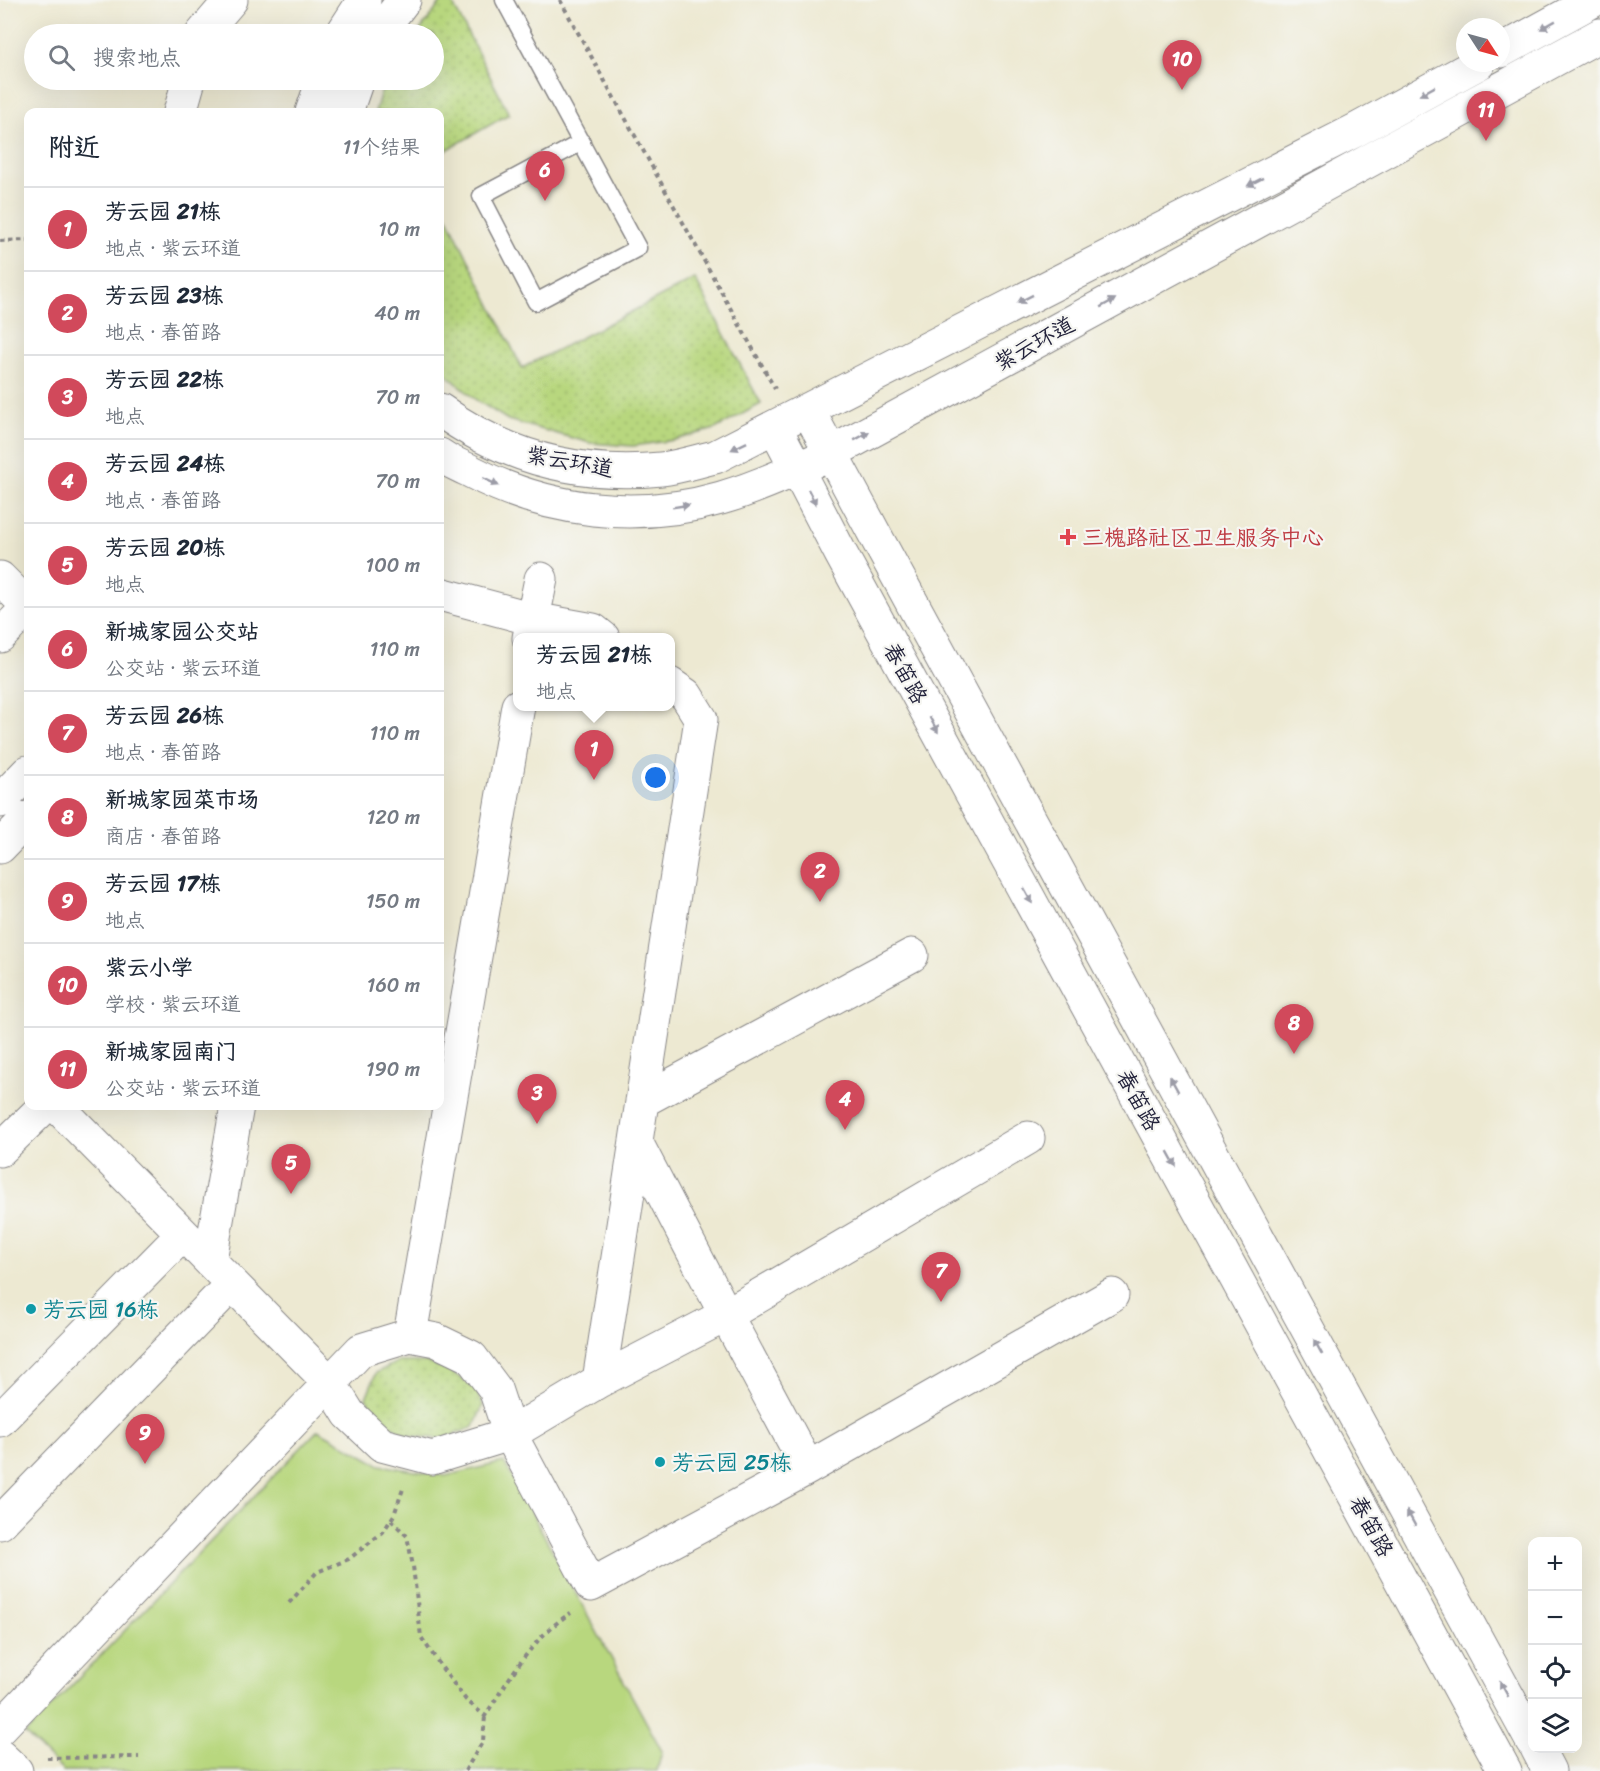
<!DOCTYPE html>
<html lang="zh">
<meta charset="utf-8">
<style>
:root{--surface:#fff;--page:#f2f2f3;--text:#1f2937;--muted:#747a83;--line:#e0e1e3;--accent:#d1495b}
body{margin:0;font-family:Sriracha,"LXGW WenKai TC",sans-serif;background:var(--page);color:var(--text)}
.controls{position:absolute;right:18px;bottom:18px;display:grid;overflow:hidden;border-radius:12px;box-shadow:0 6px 24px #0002}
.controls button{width:54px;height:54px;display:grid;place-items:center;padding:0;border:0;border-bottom:2px solid var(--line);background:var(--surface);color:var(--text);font:30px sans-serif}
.compass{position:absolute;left:1456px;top:18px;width:54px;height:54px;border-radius:50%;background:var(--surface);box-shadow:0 6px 24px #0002;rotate:126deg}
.you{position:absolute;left:656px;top:778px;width:21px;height:21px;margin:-15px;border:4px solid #fff;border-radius:50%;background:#1a73e8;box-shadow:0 0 0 9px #1a73e833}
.badge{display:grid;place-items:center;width:39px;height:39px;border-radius:50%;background:var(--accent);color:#fff;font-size:20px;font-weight:700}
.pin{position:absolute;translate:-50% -50px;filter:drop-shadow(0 2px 3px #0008)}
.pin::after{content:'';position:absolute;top:32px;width:21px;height:18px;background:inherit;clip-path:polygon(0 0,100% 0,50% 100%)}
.popup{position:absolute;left:513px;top:633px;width:162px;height:78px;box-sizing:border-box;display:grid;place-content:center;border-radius:12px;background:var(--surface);filter:drop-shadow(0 2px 4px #0005);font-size:20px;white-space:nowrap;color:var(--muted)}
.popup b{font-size:22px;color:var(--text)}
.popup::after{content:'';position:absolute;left:50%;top:100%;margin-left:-12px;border:12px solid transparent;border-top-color:var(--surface)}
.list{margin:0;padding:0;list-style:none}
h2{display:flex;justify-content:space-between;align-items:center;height:78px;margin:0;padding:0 24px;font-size:26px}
h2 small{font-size:20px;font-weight:400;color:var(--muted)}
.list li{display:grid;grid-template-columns:39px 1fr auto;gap:18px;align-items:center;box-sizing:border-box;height:84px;padding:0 24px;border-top:2px solid var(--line)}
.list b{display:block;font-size:22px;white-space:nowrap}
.list p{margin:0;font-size:20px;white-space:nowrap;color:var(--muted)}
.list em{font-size:20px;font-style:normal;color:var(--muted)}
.icon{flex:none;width:33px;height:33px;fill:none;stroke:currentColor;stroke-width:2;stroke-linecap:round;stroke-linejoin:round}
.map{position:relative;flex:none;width:1600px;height:1771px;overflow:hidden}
.search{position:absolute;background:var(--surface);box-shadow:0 6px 24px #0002;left:24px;top:24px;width:420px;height:66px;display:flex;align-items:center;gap:15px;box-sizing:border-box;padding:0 21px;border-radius:33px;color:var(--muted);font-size:22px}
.panel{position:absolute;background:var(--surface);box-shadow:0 6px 24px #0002;left:24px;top:108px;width:420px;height:1002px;border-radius:12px}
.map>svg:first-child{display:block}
.garden{fill:url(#garden-dots);stroke:#6d7c5c;stroke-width:1.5}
.pitch{fill:#b8d77e;stroke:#6d7c5c;stroke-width:1.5}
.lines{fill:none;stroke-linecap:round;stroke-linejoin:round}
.service-casing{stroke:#888686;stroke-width:19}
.minor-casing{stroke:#888686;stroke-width:35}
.tertiary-casing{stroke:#888686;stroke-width:35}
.path{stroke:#888686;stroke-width:4;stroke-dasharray:4.5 4.5;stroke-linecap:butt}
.service{stroke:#fff;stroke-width:16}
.minor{stroke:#fff;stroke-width:33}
.tertiary{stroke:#fff;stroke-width:33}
.oneway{fill:#9c9ca7}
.health-dot{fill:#e0444e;stroke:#f6f6f2;stroke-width:2}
.culture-dot{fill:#0f9aa8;stroke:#f6f6f2;stroke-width:2}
.labels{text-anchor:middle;stroke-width:4.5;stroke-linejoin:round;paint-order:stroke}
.street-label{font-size:22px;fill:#22223b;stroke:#f6f6f2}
.health-label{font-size:22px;fill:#be3a42;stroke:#f6f6f2;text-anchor:start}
.culture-label{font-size:22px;fill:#0d838f;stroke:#f6f6f2;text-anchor:start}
</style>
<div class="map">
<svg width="1600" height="1771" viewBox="0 0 1600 1771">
<defs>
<pattern id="garden-dots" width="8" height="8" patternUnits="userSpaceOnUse" patternTransform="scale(1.5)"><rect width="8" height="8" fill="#b8d77e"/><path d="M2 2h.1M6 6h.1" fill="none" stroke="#9eb86e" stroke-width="1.8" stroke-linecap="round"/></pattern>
</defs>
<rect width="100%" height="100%" fill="#f6f6f2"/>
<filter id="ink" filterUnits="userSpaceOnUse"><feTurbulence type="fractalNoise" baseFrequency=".0167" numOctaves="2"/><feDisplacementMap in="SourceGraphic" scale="12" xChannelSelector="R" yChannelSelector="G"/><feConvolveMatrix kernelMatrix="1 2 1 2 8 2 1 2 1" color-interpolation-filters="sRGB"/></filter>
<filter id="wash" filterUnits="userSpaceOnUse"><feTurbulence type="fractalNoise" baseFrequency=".008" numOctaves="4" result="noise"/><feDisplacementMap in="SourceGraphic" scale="24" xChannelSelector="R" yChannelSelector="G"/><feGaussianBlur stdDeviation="1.35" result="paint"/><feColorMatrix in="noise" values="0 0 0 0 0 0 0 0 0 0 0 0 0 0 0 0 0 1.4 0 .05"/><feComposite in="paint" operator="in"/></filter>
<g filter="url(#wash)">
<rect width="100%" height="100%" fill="#ede9d2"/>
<!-- garden -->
<path class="garden" d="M 443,0 L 451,0 L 509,114 L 440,154 L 440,112 L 375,112 L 380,95 L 388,80 L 434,80 L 434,34 L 417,34 Z
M 440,202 L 522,368 L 695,279 L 761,404 L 715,429 L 674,440 L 633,446 L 590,443 L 508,420 L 476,400 L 440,369 Z
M 397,1362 L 427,1362 L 453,1373 L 475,1389 L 483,1405 L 474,1427 L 442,1439 L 407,1435 L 380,1420 L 366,1398 L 376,1373 Z"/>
<!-- pitch -->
<path class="pitch" d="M 318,1430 L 380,1465 L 445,1476 L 504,1462 L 662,1751 L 657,1771 L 63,1771 L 25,1734 Z"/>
</g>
<g filter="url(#ink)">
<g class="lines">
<defs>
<path id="service" d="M 504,0 L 638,248 L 536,302 L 481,196 L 582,142"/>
<path id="minor" d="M 202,34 L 231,0
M 180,112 L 189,80
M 0,578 L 28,606
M 440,594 L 533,619 L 593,630 L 603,638
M 0,636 L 28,608
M 529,638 L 541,579
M 642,1101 L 912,955
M 57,1106 L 329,1382 L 349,1414 L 382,1445 L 432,1458 L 510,1434 L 599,1381 L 701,719 L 686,695 L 670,684
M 636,1142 L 726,1315 L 1028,1138
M 0,1150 L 45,1106
M 210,1260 L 237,1106
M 410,1335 L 436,1340 L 471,1357 L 495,1389 L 510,1434 L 591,1585 L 808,1468 L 726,1315 L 599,1381
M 0,1420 L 183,1234
M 808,1468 L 1112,1295
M 0,1523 L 232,1284
M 0,1728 L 361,1350 L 410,1335 L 518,706
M 0,1756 L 16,1771"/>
<path id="tertiary" d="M 342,34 L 364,0
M 378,34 L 404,0
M 1501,51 L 1594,0
M 312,112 L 323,80
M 346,112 L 357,80
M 440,410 C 505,457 580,477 661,469 C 679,467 697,461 715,457 L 1356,130 L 1479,63
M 808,410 L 874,533 L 1532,1741
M 775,427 L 841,554 L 1505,1771
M 440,455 C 449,462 461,466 472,472 C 548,512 638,522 721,498 C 759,487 796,470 831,453 L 1600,35
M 0,801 L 28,772
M 0,847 L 28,818
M 1537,1748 L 1549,1771"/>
</defs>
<!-- service casing -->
<use href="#service" class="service-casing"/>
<!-- minor casing -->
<use href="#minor" class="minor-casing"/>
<!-- tertiary casing -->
<use href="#tertiary" class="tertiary-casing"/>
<!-- path -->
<path class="path" d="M 560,0 L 775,389
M 0,241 L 28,240
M 391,1520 L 407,1536 L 413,1566 L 421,1637 L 442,1668 L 466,1700 L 485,1716 C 509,1679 533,1636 571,1613
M 289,1603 L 317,1572 L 349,1559 L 383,1532 L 394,1515 L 404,1486
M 47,1758 L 139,1757
M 465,1771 L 483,1741 L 485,1716"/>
<!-- service -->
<use href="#service" class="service"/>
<!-- minor -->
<use href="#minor" class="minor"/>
<!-- tertiary -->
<use href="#tertiary" class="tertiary"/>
</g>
<!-- one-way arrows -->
<defs><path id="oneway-solid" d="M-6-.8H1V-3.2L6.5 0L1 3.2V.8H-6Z" transform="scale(1.5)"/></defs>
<g class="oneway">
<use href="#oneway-solid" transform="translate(1548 25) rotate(151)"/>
<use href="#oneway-solid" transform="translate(1427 91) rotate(151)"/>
<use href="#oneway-solid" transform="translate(1255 182) rotate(153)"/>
<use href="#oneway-solid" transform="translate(1025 299) rotate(153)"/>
<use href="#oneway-solid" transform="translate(1108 303) rotate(-29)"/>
<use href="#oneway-solid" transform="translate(862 436) rotate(-29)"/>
<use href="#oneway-solid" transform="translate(739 446) rotate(154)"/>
<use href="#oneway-solid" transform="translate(491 482) rotate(26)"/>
<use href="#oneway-solid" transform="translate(812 497) rotate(63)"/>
<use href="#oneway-solid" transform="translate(681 506) rotate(-9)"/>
<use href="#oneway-solid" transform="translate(934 725) rotate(61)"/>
<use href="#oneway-solid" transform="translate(1028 896) rotate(61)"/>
<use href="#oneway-solid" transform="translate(1174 1084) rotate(-119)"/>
<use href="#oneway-solid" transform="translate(1172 1159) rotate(61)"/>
<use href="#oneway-solid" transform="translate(1318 1347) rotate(-119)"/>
<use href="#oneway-solid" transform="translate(1411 1518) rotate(-119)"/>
<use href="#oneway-solid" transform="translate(1504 1689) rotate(-119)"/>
</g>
</g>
<!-- markers -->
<path class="health-dot" d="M1065 528h6v6h6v6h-6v6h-6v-6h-6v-6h6z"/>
<g class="culture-dot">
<circle cx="31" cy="1309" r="6"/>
<circle cx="660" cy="1462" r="6"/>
</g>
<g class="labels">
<!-- street labels -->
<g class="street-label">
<text transform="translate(1034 343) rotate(-29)" y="8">紫云环道</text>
<text transform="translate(570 461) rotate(10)" y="8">紫云环道</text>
<text transform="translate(906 673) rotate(61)" y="8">春笛路</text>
<text transform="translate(1139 1100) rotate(61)" y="8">春笛路</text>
<text transform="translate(1372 1526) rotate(61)" y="8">春笛路</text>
</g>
<!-- health labels -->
<g class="health-label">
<text x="1082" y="545">三槐路社区卫生服务中心</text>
</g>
<!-- culture labels -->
<g class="culture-label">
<text x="43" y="1317">芳云园 16栋</text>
<text x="672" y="1470">芳云园 25栋</text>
</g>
</g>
</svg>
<div class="controls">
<button>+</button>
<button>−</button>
<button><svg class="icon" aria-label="locate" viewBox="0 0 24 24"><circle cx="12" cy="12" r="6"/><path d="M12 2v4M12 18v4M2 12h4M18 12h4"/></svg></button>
<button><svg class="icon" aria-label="layers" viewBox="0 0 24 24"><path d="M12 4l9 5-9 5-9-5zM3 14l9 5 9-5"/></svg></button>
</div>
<svg class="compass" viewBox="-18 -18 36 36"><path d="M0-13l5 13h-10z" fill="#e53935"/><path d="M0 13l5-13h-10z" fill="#747a83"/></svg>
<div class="you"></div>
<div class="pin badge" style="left:594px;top:780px">1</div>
<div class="popup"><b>芳云园 21栋</b>地点</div>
<div class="pin badge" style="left:820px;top:902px">2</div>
<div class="pin badge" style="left:537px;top:1124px">3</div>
<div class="pin badge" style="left:845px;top:1130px">4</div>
<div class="pin badge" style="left:291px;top:1194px">5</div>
<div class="pin badge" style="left:545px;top:201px">6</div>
<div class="pin badge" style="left:941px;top:1302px">7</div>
<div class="pin badge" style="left:1294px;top:1054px">8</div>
<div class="pin badge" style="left:145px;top:1464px">9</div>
<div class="pin badge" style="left:1182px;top:90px">10</div>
<div class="pin badge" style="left:1486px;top:141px">11</div>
<div class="search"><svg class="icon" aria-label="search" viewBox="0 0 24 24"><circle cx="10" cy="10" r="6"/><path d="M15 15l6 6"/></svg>搜索地点</div>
<section class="panel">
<h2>附近<small>11个结果</small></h2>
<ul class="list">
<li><span class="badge">1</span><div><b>芳云园 21栋</b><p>地点 · 紫云环道</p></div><em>10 m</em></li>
<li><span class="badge">2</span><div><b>芳云园 23栋</b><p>地点 · 春笛路</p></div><em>40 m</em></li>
<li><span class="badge">3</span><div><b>芳云园 22栋</b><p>地点</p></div><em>70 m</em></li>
<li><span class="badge">4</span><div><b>芳云园 24栋</b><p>地点 · 春笛路</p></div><em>70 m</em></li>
<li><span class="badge">5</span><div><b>芳云园 20栋</b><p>地点</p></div><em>100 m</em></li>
<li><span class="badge">6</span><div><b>新城家园公交站</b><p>公交站 · 紫云环道</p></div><em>110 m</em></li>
<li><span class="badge">7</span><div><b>芳云园 26栋</b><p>地点 · 春笛路</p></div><em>110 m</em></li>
<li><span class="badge">8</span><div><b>新城家园菜市场</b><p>商店 · 春笛路</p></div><em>120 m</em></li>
<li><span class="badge">9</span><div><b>芳云园 17栋</b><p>地点</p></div><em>150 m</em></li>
<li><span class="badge">10</span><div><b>紫云小学</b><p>学校 · 紫云环道</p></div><em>160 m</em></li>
<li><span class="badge">11</span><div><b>新城家园南门</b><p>公交站 · 紫云环道</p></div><em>190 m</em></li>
</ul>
</section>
</div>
